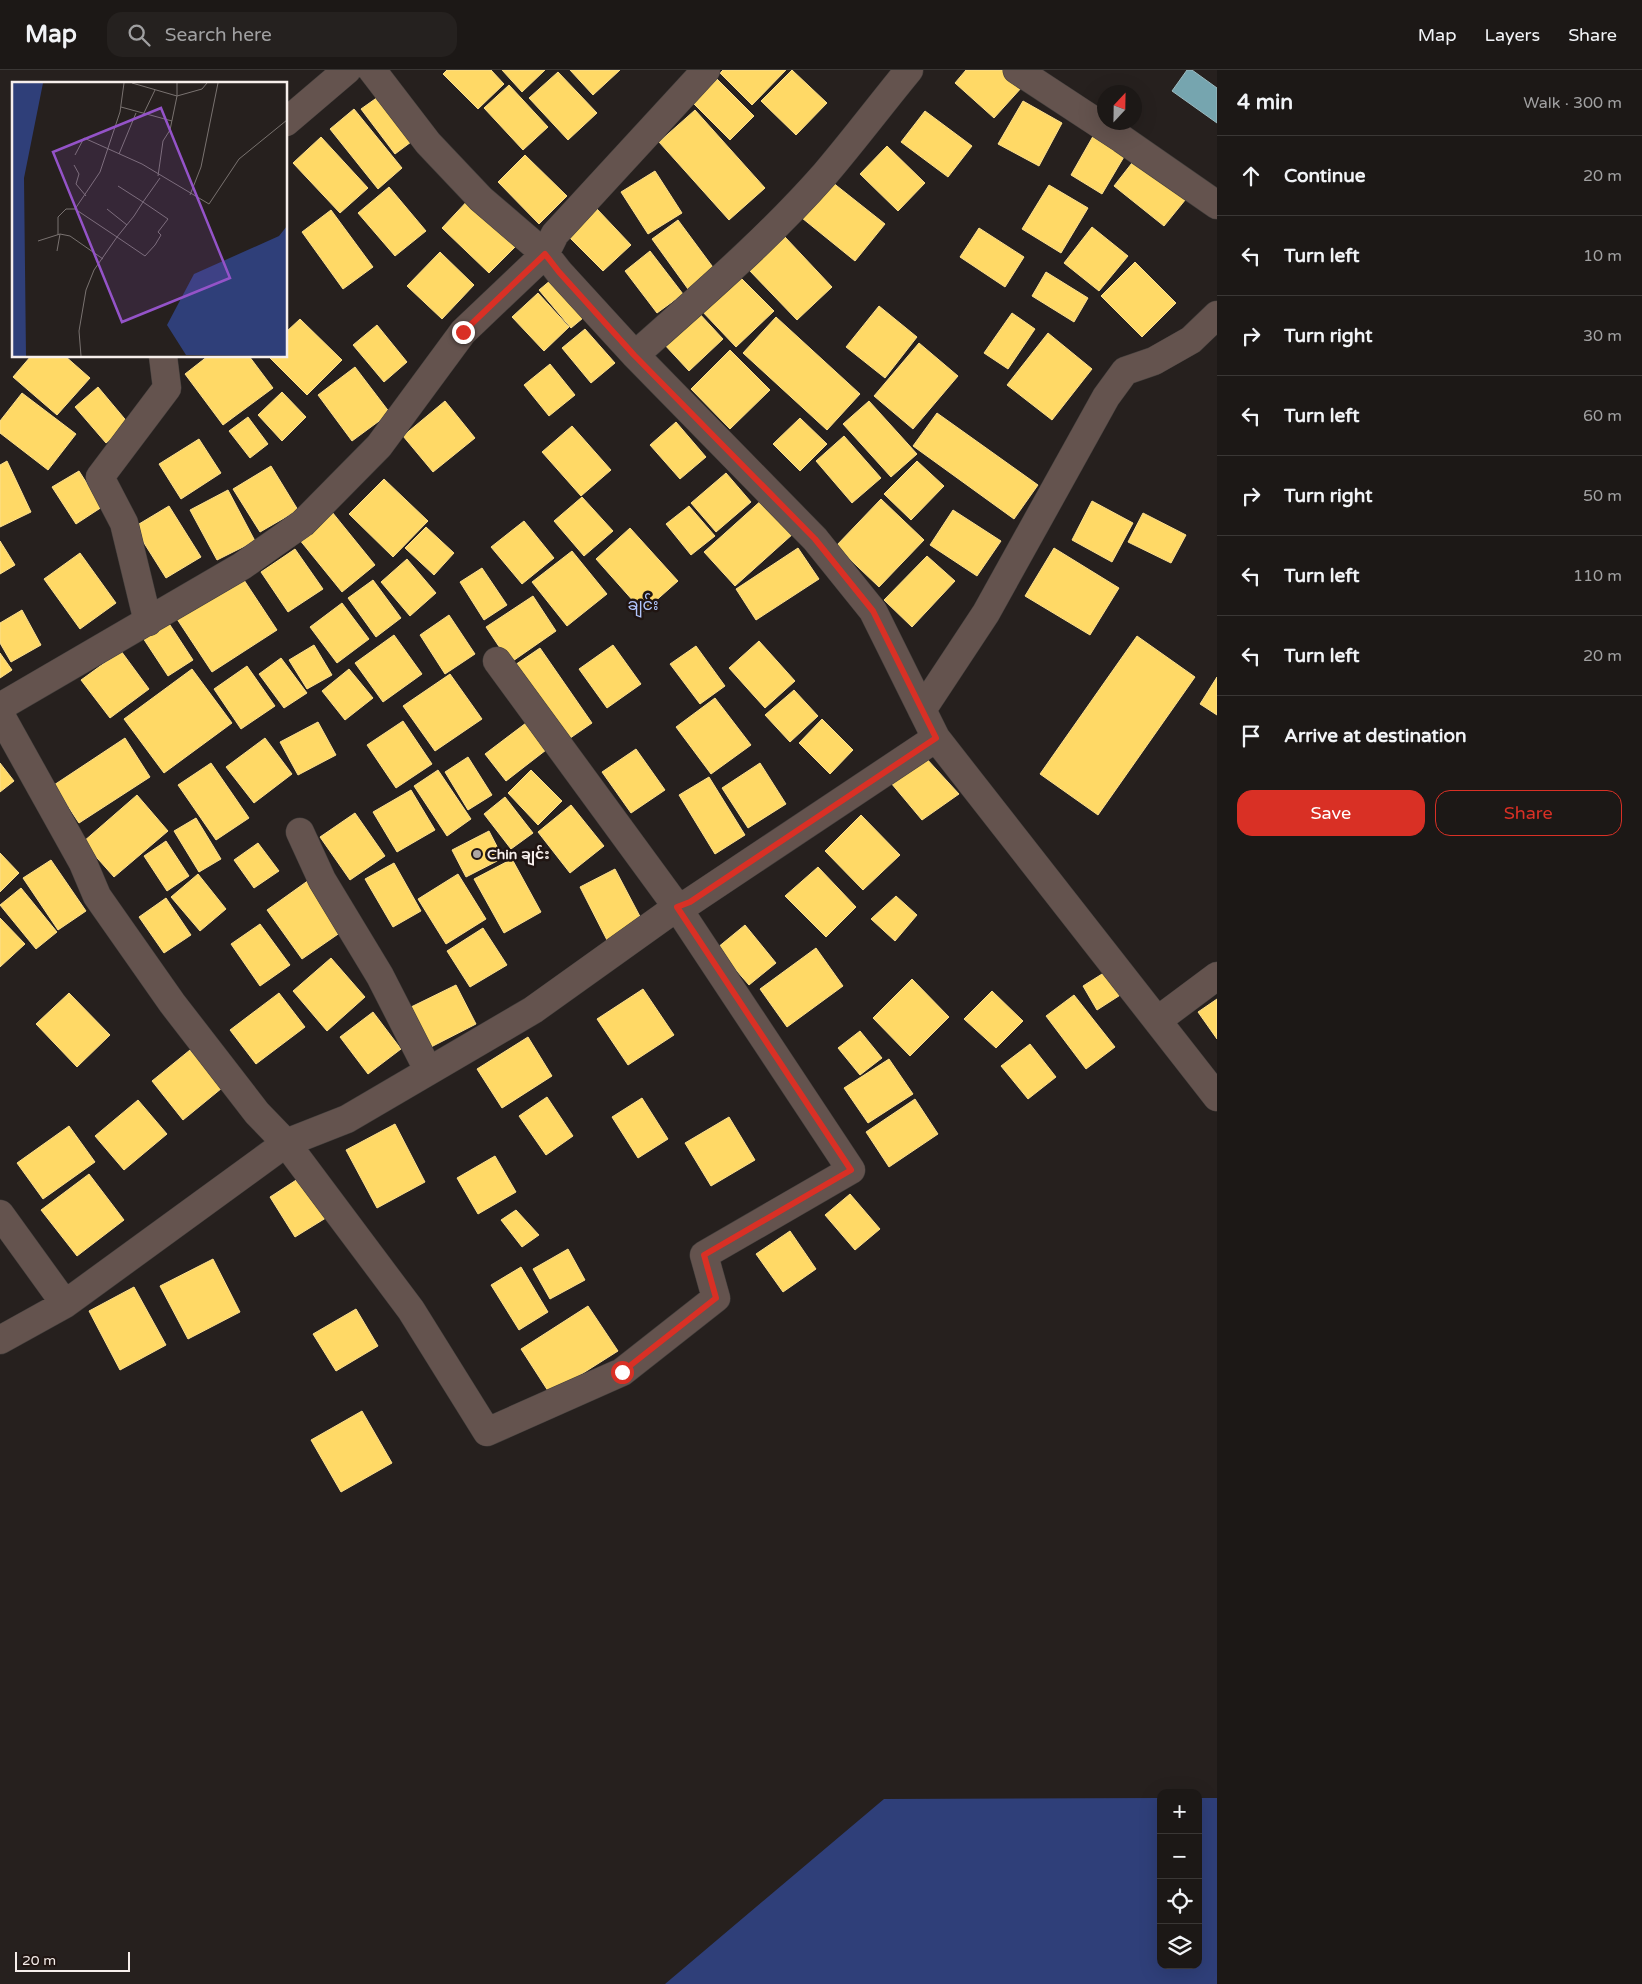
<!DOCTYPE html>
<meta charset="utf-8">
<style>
:root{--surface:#1c1816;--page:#25211f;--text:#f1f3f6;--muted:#a0a0a1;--line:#3a3735;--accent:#d93025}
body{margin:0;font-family:"Varela Round","Noto Sans Myanmar",sans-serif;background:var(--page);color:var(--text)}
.controls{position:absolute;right:15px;bottom:15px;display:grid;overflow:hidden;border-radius:10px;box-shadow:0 5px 20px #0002}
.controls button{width:45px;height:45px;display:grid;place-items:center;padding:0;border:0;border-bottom:1px solid var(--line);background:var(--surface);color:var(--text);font:25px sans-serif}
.compass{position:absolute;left:1097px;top:15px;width:45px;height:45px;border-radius:50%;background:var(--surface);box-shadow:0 5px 20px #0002;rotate:22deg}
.scale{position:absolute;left:15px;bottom:12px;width:115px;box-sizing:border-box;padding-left:5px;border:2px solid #f6eeeb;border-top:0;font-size:14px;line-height:18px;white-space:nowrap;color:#f6eeeb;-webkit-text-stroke:4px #201512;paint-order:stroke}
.stop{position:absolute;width:15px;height:15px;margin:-11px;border:4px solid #d93025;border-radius:50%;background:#fff}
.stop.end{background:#d93025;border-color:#fff;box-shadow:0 1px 5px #0008}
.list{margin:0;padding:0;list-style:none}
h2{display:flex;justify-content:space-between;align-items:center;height:65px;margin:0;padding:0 20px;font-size:21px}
h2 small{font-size:16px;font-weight:400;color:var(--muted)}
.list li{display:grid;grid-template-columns:32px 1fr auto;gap:15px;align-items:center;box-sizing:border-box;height:80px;padding:0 20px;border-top:1px solid var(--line)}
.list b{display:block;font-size:19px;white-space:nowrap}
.list em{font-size:16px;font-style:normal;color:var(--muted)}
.actions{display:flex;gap:10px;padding:15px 20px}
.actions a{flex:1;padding:11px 0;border:1px solid var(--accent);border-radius:15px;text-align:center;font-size:18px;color:var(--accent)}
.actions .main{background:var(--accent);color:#fff}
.icon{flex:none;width:28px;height:28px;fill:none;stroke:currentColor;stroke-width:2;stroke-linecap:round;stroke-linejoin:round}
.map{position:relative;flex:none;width:1217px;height:1914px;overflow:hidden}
header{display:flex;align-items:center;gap:30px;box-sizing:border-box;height:70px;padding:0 25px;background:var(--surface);border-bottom:1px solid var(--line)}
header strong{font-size:24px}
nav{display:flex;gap:28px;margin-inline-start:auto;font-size:18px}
.search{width:350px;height:45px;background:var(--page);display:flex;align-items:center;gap:12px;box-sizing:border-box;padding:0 18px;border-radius:15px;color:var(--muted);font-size:19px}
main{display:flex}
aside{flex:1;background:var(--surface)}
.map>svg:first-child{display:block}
.water{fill:#2f3f79}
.homes{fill:#ffd966;stroke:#fcdf8e}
.public{fill:#76a5af;stroke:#9cbbc1}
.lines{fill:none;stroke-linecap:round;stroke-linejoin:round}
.minor-casing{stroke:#423e3c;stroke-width:29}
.minor{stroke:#64534e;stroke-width:28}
.route{stroke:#d93025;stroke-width:6}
.poi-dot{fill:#ada6a3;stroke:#201512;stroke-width:2}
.labels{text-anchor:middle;stroke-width:5;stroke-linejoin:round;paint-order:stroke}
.poi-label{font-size:14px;font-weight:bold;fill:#f6eeeb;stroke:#201512;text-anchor:start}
.quarter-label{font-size:16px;fill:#b1c5fc;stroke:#201512}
.inset-road{fill:none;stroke:#797270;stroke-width:1}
.view{fill:#9453c8;fill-opacity:0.15;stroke:#9453c8;stroke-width:2.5}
.inset-edge{fill:none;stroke:#f6eeeb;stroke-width:2.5}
</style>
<header>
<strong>Map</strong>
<div class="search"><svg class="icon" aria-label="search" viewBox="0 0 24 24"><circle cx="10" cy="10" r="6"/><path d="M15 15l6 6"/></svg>Search here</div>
<nav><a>Map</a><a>Layers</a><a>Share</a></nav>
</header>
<main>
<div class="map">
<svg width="1217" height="1914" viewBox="0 0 1217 1914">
<rect width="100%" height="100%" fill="#26201e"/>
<!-- water -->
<path class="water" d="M 1161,1728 L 1161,1895 L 1198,1895 L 1198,1728 L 1217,1728 L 1217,1914 L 665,1914 L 884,1729 Z"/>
<!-- homes -->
<path class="homes" d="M 447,0 L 491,0 L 504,14 L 478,39 L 443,4 Z
M 502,0 L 545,0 L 522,22 Z
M 570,0 L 620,0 L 593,25 Z
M 723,0 L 786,0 L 752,35 L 720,3 Z
M 792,0 L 827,33 L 796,65 L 761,31 Z
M 966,0 L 1006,0 L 1023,16 L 994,48 L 955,13 Z
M 558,2 L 597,43 L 568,70 L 529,28 Z
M 717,9 L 754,46 L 730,70 L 693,33 Z
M 509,15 L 548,57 L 523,80 L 484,38 Z
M 385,22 L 419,66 L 395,84 L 361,39 Z
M 1023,31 L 1062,53 L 1039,96 L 998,74 Z
M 354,39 L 402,98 L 378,119 L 330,59 Z
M 695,40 L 765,118 L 729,150 L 659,72 Z
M 925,41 L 972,76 L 948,107 L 901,72 Z
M 1096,61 L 1128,80 L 1102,124 L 1071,105 Z
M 321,67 L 368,118 L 340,143 L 293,93 Z
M 887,76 L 925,113 L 898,141 L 860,104 Z
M 1139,84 L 1190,124 L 1164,156 L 1114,116 Z
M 525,85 L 567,126 L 539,154 L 498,112 Z
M 655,101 L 682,143 L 648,164 L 621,122 Z
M 832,112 L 885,154 L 855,191 L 802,148 Z
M 1049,115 L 1088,138 L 1061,183 L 1022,159 Z
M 389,117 L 426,161 L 395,186 L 358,143 Z
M 471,127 L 519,173 L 489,203 L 442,158 Z
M 597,139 L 631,175 L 603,201 L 569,167 Z
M 331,140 L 373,197 L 343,219 L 302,162 Z
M 678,150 L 715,200 L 688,219 L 652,169 Z
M 1092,157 L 1128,186 L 1099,221 L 1064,193 Z
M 979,158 L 1024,187 L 1005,217 L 960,187 Z
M 785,167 L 832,217 L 797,250 L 749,200 Z
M 650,181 L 683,224 L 657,243 L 625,201 Z
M 440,182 L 474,215 L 442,249 L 407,216 Z
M 1135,192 L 1176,233 L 1142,267 L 1101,226 Z
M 1046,202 L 1088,228 L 1074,252 L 1032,226 Z
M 736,203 L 774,241 L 736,277 L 700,239 Z
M 557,205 L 589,243 L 571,258 L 539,220 Z
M 538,223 L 569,257 L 544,281 L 512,247 Z
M 879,236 L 917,267 L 885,308 L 846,277 Z
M 697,241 L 723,269 L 689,301 L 663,273 Z
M 1012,243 L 1035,259 L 1008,299 L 984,283 Z
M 776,247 L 860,324 L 827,360 L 743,283 Z
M 300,249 L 342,290 L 307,325 L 268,286 L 286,286 L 286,262 Z
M 377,255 L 407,292 L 384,312 L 353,275 Z
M 585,259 L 615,293 L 591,313 L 562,278 Z
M 1048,263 L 1092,299 L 1052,350 L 1007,315 Z
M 919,273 L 958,306 L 913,359 L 874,326 Z
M 730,280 L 770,320 L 730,359 L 691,319 Z
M 31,286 L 65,286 L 90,308 L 57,345 L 13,307 Z
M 208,286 L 249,286 L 273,318 L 223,355 L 185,304 Z
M 550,294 L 575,325 L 549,346 L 524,315 Z
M 355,297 L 390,343 L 352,371 L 318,325 Z
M 98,317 L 129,354 L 106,373 L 75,337 Z
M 282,322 L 306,347 L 282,371 L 258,345 Z
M 22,323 L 76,364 L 48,400 L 0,363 L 0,351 Z
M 445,331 L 475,368 L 433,402 L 403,366 Z
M 869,331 L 917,384 L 891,407 L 843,354 Z
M 937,343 L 1038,415 L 1014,449 L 913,376 Z
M 248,347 L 268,374 L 250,388 L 229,361 Z
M 800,348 L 827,374 L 800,401 L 773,374 Z
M 676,352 L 706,387 L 680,409 L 650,375 Z
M 572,356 L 611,400 L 581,426 L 542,382 Z
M 844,366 L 881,408 L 852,433 L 816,391 Z
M 199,369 L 221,403 L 181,429 L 159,394 Z
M 7,391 L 31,442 L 0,457 L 0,395 Z
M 917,391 L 944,416 L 911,450 L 884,424 Z
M 271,396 L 298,440 L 260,462 L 233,419 Z
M 79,401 L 102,437 L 76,454 L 52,417 Z
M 726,403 L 751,432 L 716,462 L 691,433 Z
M 384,409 L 428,451 L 393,487 L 349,444 Z
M 228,420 L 255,471 L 217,490 L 190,440 Z
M 582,427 L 613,461 L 584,486 L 554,451 Z
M 764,428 L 794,463 L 735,516 L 704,482 Z
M 881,429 L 924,470 L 879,517 L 836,476 Z
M 1092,431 L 1133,453 L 1112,492 L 1072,470 Z
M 169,436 L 201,487 L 166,508 L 134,457 Z
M 689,436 L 715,466 L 691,485 L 666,454 Z
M 953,440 L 1001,471 L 977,506 L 930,475 Z
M 332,442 L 375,495 L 342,522 L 299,469 Z
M 1143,443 L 1186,465 L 1171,493 L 1128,472 Z
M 524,451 L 554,488 L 522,514 L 491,477 Z
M 426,457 L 454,483 L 434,505 L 405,478 Z
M 630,458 L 678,511 L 643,542 L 596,489 Z
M 0,471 L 15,495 L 0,504 Z
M 798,478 L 819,509 L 756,550 L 736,519 Z
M 1054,478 L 1119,518 L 1090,565 L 1025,526 Z
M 295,479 L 323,519 L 288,542 L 261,502 Z
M 572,481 L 607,524 L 567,556 L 532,512 Z
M 80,483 L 116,533 L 80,559 L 44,509 Z
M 927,486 L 955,511 L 912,557 L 884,530 Z
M 407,489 L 436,523 L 410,546 L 381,512 Z
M 482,498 L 507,535 L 484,550 L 460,512 Z
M 242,507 L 277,560 L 212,602 L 177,549 Z
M 373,510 L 401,548 L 376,567 L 348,528 Z
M 533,526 L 556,561 L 510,593 L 486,557 Z
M 342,533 L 369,569 L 337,593 L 310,557 Z
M 22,540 L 41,575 L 11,592 L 0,573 L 0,553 Z
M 449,545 L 475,584 L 445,604 L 420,565 Z
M 168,552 L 193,590 L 168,606 L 143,568 Z
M 394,565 L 422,604 L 383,632 L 355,593 Z
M 1137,566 L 1195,607 L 1098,745 L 1040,704 Z
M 759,571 L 795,611 L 765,638 L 729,598 Z
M 314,575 L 332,605 L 307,619 L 289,590 Z
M 613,575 L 641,614 L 607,638 L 579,599 Z
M 696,576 L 725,616 L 700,634 L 670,594 Z
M 540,578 L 592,653 L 563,673 L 512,597 Z
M 121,581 L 149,619 L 110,648 L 81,610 Z
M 0,583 L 12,600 L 0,608 Z
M 281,588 L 307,623 L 284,638 L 259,604 Z
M 247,596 L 275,636 L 241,659 L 214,619 Z
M 192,599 L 232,653 L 164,703 L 124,649 Z
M 349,599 L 373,628 L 345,650 L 322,621 Z
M 450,604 L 482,649 L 435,681 L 403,636 Z
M 1217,607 L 1217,645 L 1200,634 Z
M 794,620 L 818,646 L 790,672 L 765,645 Z
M 715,628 L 751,675 L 711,704 L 676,657 Z
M 822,649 L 853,680 L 830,704 L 799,673 Z
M 403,651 L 432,694 L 396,718 L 367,675 Z
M 318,652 L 336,685 L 298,705 L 280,672 Z
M 526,653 L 546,680 L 506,711 L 485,684 Z
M 125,668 L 150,707 L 79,753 L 54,715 Z
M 265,668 L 292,704 L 254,733 L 226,697 Z
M 636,679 L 665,720 L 631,743 L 602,702 Z
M 468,687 L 492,725 L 468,740 L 445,702 Z
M 925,687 L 959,724 L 922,750 L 891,713 Z
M 0,693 L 14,711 L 0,722 Z
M 211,693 L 249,748 L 216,770 L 178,715 Z
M 760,693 L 786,734 L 748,758 L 722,718 Z
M 438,700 L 471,749 L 447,766 L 414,716 Z
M 531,700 L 562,731 L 538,755 L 508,723 Z
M 709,707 L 745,765 L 715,784 L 679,725 Z
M 411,720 L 435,760 L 397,782 L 373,742 Z
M 137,725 L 168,761 L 114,807 L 83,772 Z
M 505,727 L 533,763 L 511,779 L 484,744 Z
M 571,735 L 604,776 L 570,803 L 538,762 Z
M 355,743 L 385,786 L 350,810 L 320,767 Z
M 861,745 L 900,785 L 863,820 L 825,781 Z
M 196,748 L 221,789 L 199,802 L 174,761 Z
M 489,761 L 503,788 L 466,807 L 452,780 Z
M 166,771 L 189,806 L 167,821 L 144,786 Z
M 258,773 L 279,801 L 254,818 L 234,790 Z
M 0,783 L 19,803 L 0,822 Z
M 512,789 L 541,842 L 504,863 L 474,809 Z
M 51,790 L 86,841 L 58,860 L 23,808 Z
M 394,793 L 421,841 L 393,857 L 365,809 Z
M 818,797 L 856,837 L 826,867 L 785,826 Z
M 615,799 L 645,856 L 609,874 L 580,817 Z
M 198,804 L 226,839 L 200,861 L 171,827 Z
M 458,804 L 486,849 L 446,874 L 418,829 Z
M 309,810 L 344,860 L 302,889 L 267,840 Z
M 21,818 L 57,862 L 36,879 L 0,835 Z
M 896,826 L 917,845 L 895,871 L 871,849 Z
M 166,828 L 191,865 L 164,883 L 139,847 Z
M 0,848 L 25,874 L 0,897 Z
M 260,854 L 290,895 L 260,916 L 231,874 Z
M 745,855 L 776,893 L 749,915 L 717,878 Z
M 483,858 L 507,895 L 470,917 L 447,881 Z
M 816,878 L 843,916 L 787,957 L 760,919 Z
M 331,888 L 365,927 L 327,961 L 293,921 Z
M 1110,899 L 1125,922 L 1097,940 L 1083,916 Z
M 912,909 L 949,947 L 910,986 L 873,948 Z
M 456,915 L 476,954 L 429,978 L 409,938 Z
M 643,919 L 674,965 L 628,995 L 597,949 Z
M 992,921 L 1023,951 L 996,978 L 964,949 Z
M 69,923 L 110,965 L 77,997 L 36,954 Z
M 279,923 L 305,957 L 256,994 L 230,960 Z
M 1074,925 L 1115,977 L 1086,999 L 1046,946 Z
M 1217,929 L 1217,969 L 1198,942 Z
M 373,942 L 401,979 L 368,1004 L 340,967 Z
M 860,961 L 882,988 L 860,1005 L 838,978 Z
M 528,967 L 552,1006 L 502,1038 L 477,999 Z
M 1030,974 L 1056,1007 L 1028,1029 L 1001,996 Z
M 190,980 L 222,1018 L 183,1050 L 152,1011 Z
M 889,989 L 913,1024 L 868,1053 L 844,1018 Z
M 547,1027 L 573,1066 L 546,1085 L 519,1046 Z
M 642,1028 L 668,1069 L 638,1088 L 612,1047 Z
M 915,1029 L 938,1064 L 889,1097 L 866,1062 Z
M 138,1030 L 167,1064 L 124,1100 L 95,1066 Z
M 729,1047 L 755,1090 L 711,1116 L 685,1073 Z
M 395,1054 L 425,1112 L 377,1138 L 346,1080 Z
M 69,1056 L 95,1092 L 43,1129 L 17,1093 Z
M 495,1086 L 516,1122 L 478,1144 L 457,1108 Z
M 89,1104 L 124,1150 L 77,1186 L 41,1140 Z
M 304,1105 L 329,1146 L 295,1167 L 270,1127 Z
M 850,1124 L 880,1159 L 855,1180 L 825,1145 Z
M 516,1140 L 539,1165 L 522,1177 L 501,1150 Z
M 790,1161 L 816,1199 L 783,1222 L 756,1184 Z
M 568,1179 L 585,1210 L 550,1229 L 533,1199 Z
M 213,1189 L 240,1242 L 188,1269 L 160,1216 Z
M 521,1197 L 548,1242 L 519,1260 L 491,1215 Z
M 134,1217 L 166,1275 L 120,1300 L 89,1241 Z
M 588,1236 L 618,1281 L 550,1324 L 521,1279 Z
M 356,1239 L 378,1276 L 336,1301 L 313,1264 Z
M 362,1341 L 392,1393 L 341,1422 L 311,1370 Z"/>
<!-- public -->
<path class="public" d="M 1187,0 L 1192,0 L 1217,18 L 1217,53 L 1172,21 Z"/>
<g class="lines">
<defs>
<path id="minor" d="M 372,0 L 428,73 L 481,129 L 545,184 L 559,202 L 635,285 L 815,469 L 873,541 L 936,668 L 1217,1027
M 1017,0 L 1122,69 L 1217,135
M 286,52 L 347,0
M 635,285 C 700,227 767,170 825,104 C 854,70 881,34 909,0
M 148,552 L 124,453 L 100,407 L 167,318 L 163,286
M 497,591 L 677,837 L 851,1100 L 704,1185 L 716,1228 L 622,1302 L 487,1362 L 411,1240 L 286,1073 L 347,1049 L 533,940 L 677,837 L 690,832 L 936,668
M 0,637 L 242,496 L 303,453 L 379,376 L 463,262 L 545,184 L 555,164 L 706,0
M 922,640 L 986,543 L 1106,327 L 1125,301 L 1154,291 L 1191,270 L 1217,245
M 0,644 L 83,793 L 97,826 L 172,933 L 257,1043 L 286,1073 L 65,1234 L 0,1270
M 300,762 L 322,810 L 380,906 L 428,1000
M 1158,950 L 1217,906
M 0,1144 L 65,1234"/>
</defs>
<!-- minor casing -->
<use href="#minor" class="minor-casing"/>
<!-- minor -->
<use href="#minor" class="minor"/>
</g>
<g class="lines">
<!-- route -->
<path class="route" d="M 463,262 L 545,184 L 559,202 L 634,285 L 815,469 L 873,541 L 936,668 L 690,832 L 677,837 L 851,1100 L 704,1185 L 716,1228 L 622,1302"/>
</g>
<!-- markers -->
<circle class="poi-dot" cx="477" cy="784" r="5"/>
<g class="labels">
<!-- poi labels -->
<g class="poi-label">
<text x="487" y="789">Chin ချင်း</text>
</g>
<!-- quarter labels -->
<g class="quarter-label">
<text x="643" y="540">ချင်း</text>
</g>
</g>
<!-- overview -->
<g transform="translate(12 12)">
<rect width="275" height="275" fill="#26201e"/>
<path d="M 0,1 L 31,1 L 12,96 L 14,274 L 0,274 ZM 275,144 L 275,274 L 174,273 L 155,243 L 182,192 L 267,154 Z" fill="#2f3f79"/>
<path class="inset-road" d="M 120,1 L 165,14 L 190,7 L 195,1M 109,25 L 160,39M 131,33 L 143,8M 107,72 L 124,31M 63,73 L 72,56 L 130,82 L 197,122 L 227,77 L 275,38M 62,83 L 67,92 L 64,102 L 74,114M 146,94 L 151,59 L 158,48 L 165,14 L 165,1M 106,104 L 131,120 L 156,137 L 146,150 L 149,153 L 143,163 L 133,174 L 105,155 L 122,134 L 131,120 L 148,96M 178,113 L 189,85 L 206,1M 95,127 L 115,143M 46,153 L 46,135 L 54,127 L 63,127M 26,159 L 48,152 L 58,154 L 91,177M 45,169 L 48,152M 69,274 L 67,249 L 74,208 L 82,188 L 105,155 L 63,127 L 88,90 L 108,30 L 112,1"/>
<path class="view" d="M 149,26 L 218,196 L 110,240 L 41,70 Z"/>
<rect width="275" height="275" class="inset-edge"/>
</g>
</svg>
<div class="controls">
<button>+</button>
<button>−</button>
<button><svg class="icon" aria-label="locate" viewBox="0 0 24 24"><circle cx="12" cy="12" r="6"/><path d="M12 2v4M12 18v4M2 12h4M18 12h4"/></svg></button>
<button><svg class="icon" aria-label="layers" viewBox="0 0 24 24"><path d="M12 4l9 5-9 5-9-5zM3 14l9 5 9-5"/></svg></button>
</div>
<svg class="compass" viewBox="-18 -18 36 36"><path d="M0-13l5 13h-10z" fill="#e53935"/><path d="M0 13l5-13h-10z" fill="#a0a0a1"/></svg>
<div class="scale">20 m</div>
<div class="stop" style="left:622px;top:1302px"></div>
<div class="stop end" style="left:463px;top:262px"></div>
</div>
<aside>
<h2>4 min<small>Walk · 300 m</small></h2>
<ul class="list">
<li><svg class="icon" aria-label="ahead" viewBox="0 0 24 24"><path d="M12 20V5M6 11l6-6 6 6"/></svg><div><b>Continue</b></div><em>20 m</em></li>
<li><svg class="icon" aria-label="left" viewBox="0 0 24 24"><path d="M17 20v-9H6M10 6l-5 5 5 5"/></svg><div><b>Turn left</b></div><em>10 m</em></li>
<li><svg class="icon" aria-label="right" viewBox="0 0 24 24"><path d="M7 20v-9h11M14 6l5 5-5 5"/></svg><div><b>Turn right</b></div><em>30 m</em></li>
<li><svg class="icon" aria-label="left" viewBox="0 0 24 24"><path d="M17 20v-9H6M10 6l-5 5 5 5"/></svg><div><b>Turn left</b></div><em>60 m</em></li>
<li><svg class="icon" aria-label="right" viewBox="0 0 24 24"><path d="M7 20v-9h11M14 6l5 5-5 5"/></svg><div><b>Turn right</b></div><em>50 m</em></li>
<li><svg class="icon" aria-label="left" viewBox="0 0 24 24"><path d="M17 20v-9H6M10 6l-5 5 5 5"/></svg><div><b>Turn left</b></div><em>110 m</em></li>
<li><svg class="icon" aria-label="left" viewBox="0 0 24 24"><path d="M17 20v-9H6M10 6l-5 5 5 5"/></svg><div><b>Turn left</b></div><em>20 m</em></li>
<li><svg class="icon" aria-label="arrive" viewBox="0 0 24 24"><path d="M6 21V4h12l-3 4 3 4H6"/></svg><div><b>Arrive at destination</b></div></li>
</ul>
<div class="actions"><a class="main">Save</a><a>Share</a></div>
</aside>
</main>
